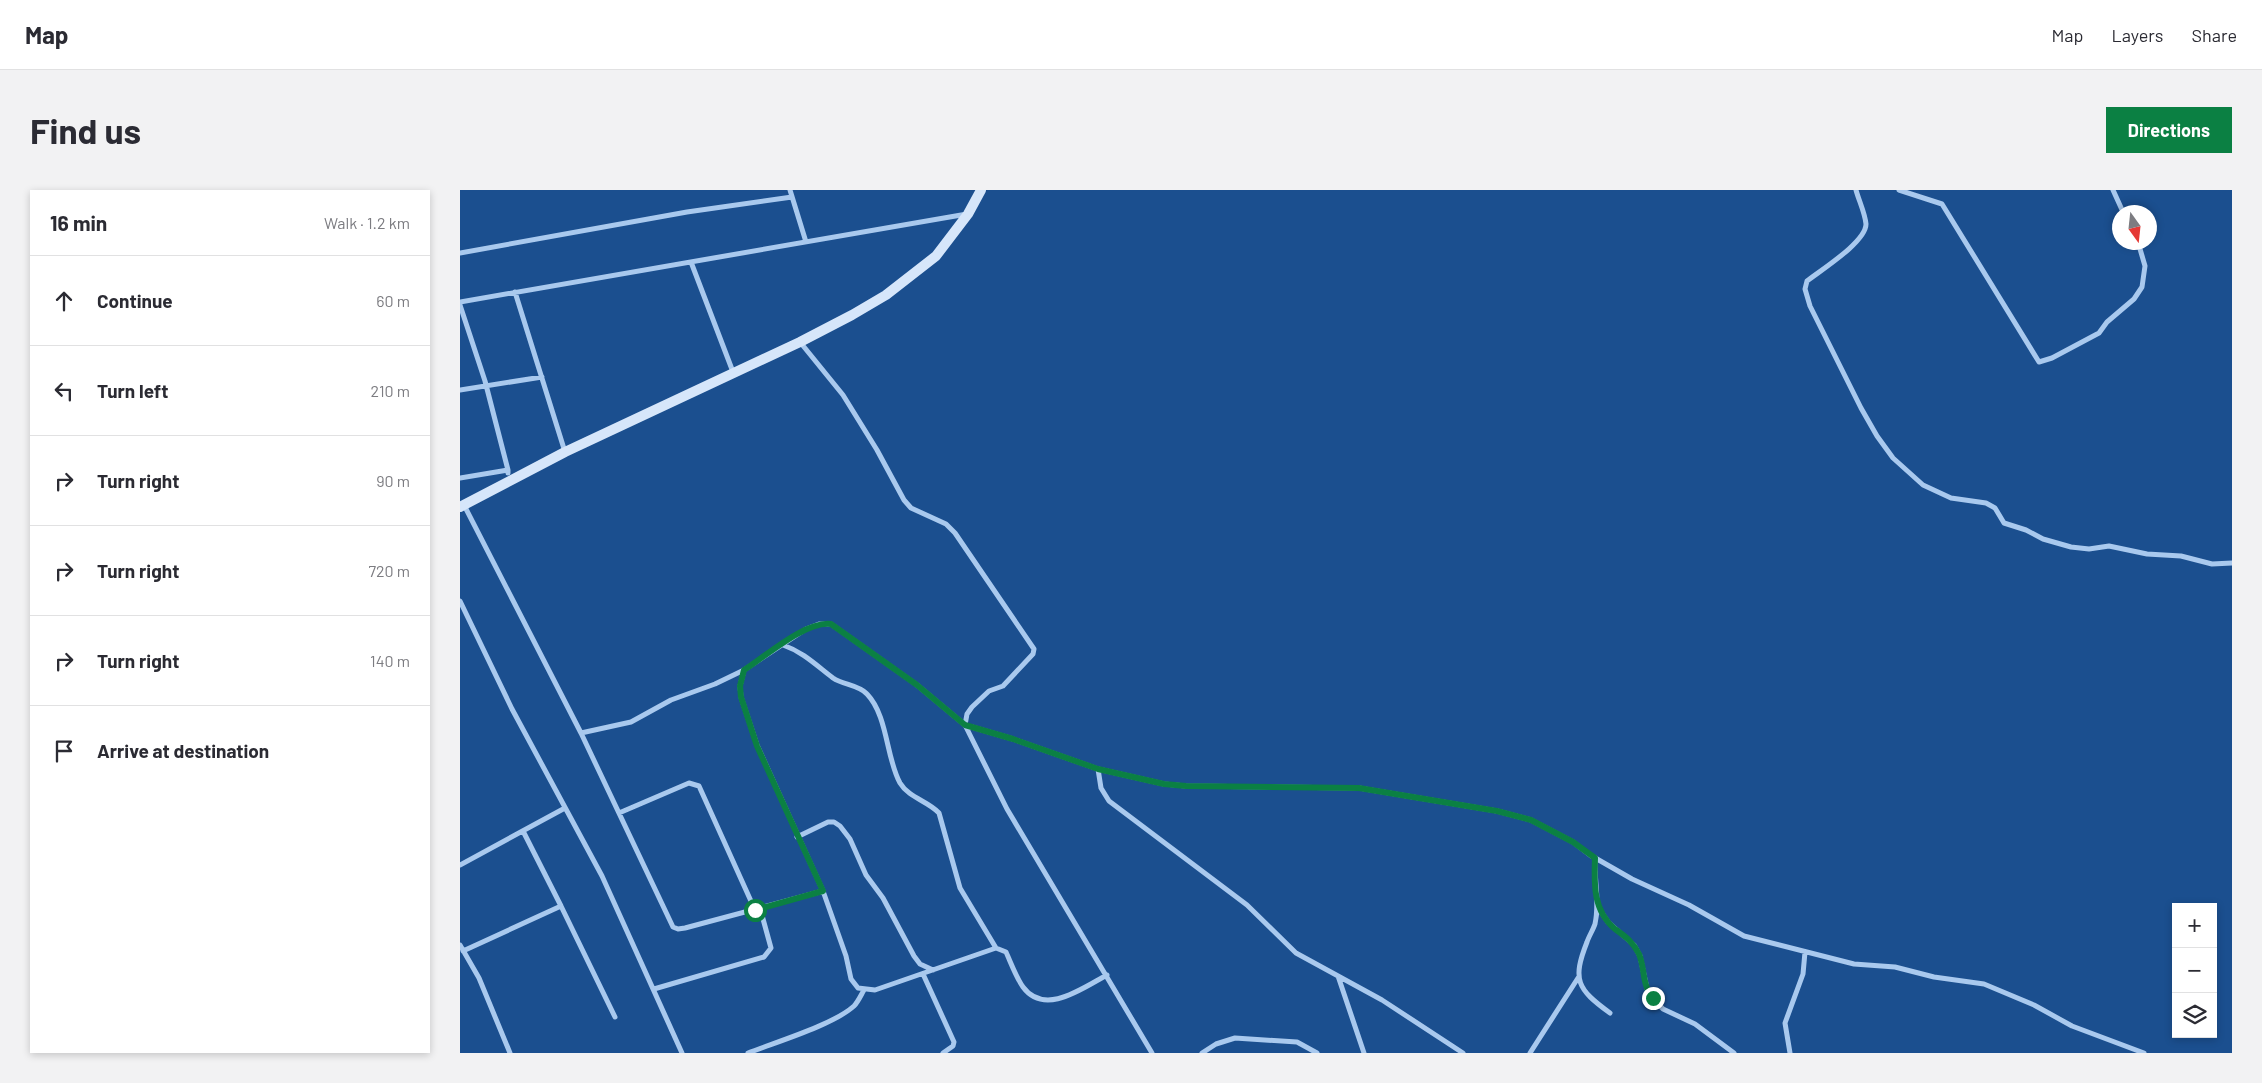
<!DOCTYPE html>
<meta charset="utf-8">
<style>
:root{--surface:#fff;--page:#f2f2f3;--text:#2b2b33;--muted:#7c7c81;--line:#e1e1e2;--accent:#0b8043}
body{margin:0;font-family:Barlow,sans-serif;background:var(--page);color:var(--text)}
.controls{position:absolute;right:15px;bottom:15px;display:grid;overflow:hidden;border-radius:0px;box-shadow:0 2px 8px #0003}
.controls button{width:45px;height:45px;display:grid;place-items:center;padding:0;border:0;border-bottom:1px solid var(--line);background:var(--surface);color:var(--text);font:25px sans-serif}
.compass{position:absolute;left:1652px;top:15px;width:45px;height:45px;border-radius:50%;background:var(--surface);box-shadow:0 2px 8px #0003;rotate:165deg}
.stop{position:absolute;width:15px;height:15px;margin:-11px;border:4px solid #0b8043;border-radius:50%;background:#fff}
.stop.end{background:#0b8043;border-color:#fff;box-shadow:0 1px 5px #0008}
.list{margin:0;padding:0;list-style:none}
h2{display:flex;justify-content:space-between;align-items:center;height:65px;margin:0;padding:0 20px;font-size:21px}
h2 small{font-size:16px;font-weight:400;color:var(--muted)}
.list li{display:grid;grid-template-columns:32px 1fr auto;gap:15px;align-items:center;box-sizing:border-box;height:90px;padding:0 20px;border-top:1px solid var(--line)}
.list b{display:block;font-size:19px;white-space:nowrap}
.list em{font-size:16px;font-style:normal;color:var(--muted)}
.icon{flex:none;width:28px;height:28px;fill:none;stroke:currentColor;stroke-width:2;stroke-linecap:round;stroke-linejoin:round}
.map{position:relative;flex:none;width:1772px;height:863px;overflow:hidden;border-radius:0px}
header{display:flex;align-items:center;gap:30px;box-sizing:border-box;height:70px;padding:0 25px;background:var(--surface);border-bottom:1px solid var(--line)}
header strong{font-size:24px}
nav{display:flex;gap:28px;margin-inline-start:auto;font-size:18px}
.intro{display:flex;align-items:center;justify-content:space-between;box-sizing:border-box;height:120px;padding:0 30px}
h1{margin:0;font-size:35px}
.button{padding:12px 22px;border-radius:0px;background:var(--accent);color:#fff;font-size:18px;font-weight:700}
main{display:flex;gap:30px;padding:0 30px}
aside{flex:1;background:var(--surface);border-radius:0px;box-shadow:0 2px 8px #0003}
.map>svg:first-child{display:block}
.lines{fill:none;stroke-linecap:round;stroke-linejoin:round}
.minor{stroke:#a9c9ee;stroke-width:5}
.secondary{stroke:#d6e6fa;stroke-width:10}
.route{stroke:#0b8043;stroke-width:6}
</style>
<header>
<strong>Map</strong>
<nav><a>Map</a><a>Layers</a><a>Share</a></nav>
</header>
<div class="intro"><h1>Find us</h1><a class="button">Directions</a></div>
<main>
<aside>
<h2>16 min<small>Walk · 1.2 km</small></h2>
<ul class="list">
<li><svg class="icon" aria-label="ahead" viewBox="0 0 24 24"><path d="M12 20V5M6 11l6-6 6 6"/></svg><div><b>Continue</b></div><em>60 m</em></li>
<li><svg class="icon" aria-label="left" viewBox="0 0 24 24"><path d="M17 20v-9H6M10 6l-5 5 5 5"/></svg><div><b>Turn left</b></div><em>210 m</em></li>
<li><svg class="icon" aria-label="right" viewBox="0 0 24 24"><path d="M7 20v-9h11M14 6l5 5-5 5"/></svg><div><b>Turn right</b></div><em>90 m</em></li>
<li><svg class="icon" aria-label="right" viewBox="0 0 24 24"><path d="M7 20v-9h11M14 6l5 5-5 5"/></svg><div><b>Turn right</b></div><em>720 m</em></li>
<li><svg class="icon" aria-label="right" viewBox="0 0 24 24"><path d="M7 20v-9h11M14 6l5 5-5 5"/></svg><div><b>Turn right</b></div><em>140 m</em></li>
<li><svg class="icon" aria-label="arrive" viewBox="0 0 24 24"><path d="M6 21V4h12l-3 4 3 4H6"/></svg><div><b>Arrive at destination</b></div></li>
</ul>
</aside>
<div class="map">
<svg width="1772" height="863" viewBox="0 0 1772 863">
<rect width="100%" height="100%" fill="#1b4f8f"/>
<g class="lines">
<!-- minor -->
<path class="minor" d="M 330,0 L 346,52
M 1396,0 C 1399,11 1405,23 1406,34 C 1406,52 1361,80 1347,91 L 1345,99 L 1350,116 L 1401,218 L 1417,246 L 1433,268 L 1463,295 L 1491,308 L 1526,313 L 1535,318 L 1544,333 L 1566,340 L 1583,349 L 1611,357 L 1629,359 L 1649,356 L 1687,364 L 1721,366 L 1752,374 L 1772,373
M 1439,0 L 1482,14 L 1579,172 L 1592,168 L 1639,143 L 1647,132 L 1674,109 L 1682,97 L 1685,76 L 1678,52
M 1653,0 L 1663,22
M 0,63 L 227,22 L 332,7
M 231,72 L 273,182
M 55,102 L 105,262
M 0,112 L 507,24
M 0,115 L 25,191 L 48,280
M 340,152 L 383,205 L 417,260 L 444,310 L 451,318 L 486,334 L 495,343 L 574,459 L 573,464 L 543,496 L 529,501 L 512,517 L 507,524 L 505,535 L 547,619 L 692,863
M 0,200 L 82,187
M 0,288 L 48,280 L 48,283
M 4,315 L 121,543 L 171,532 L 211,510 L 255,494 L 284,480 L 346,439 L 359,434 L 371,434 L 457,495 L 505,535 L 553,549 L 638,579 L 704,594 L 726,596 L 899,598 L 1037,621 L 1071,630 L 1113,652 L 1130,665 L 1172,689 L 1229,715 L 1284,746 L 1394,774 L 1435,777 L 1474,787 L 1524,794 L 1574,815 L 1612,836 L 1684,863
M 0,411 L 52,519 L 142,686 L 222,863
M 323,455 C 343,462 356,475 373,488 C 383,495 399,495 407,504 C 428,526 426,568 440,593 C 449,608 468,611 479,623 L 500,698 L 536,758
M 284,480 L 280,496 L 281,507 L 297,555 L 363,701 L 386,766 L 391,789 L 398,798 L 415,800 L 536,758 L 546,762 C 551,773 556,787 563,797 C 585,827 624,797 647,785
M 121,543 L 213,737 L 218,739 L 225,738 L 363,701
M 638,579 L 641,598 L 649,611 L 787,715 L 836,763 L 922,810 L 1003,863
M 159,623 L 229,593 L 239,596 L 295,720
M 337,647 L 368,632 L 374,632 L 380,636 L 390,649 L 406,685 L 423,708 L 454,766 L 460,774 L 473,780
M 1135,668 C 1134,690 1140,712 1135,734 C 1133,740 1129,746 1127,752 C 1112,790 1117,799 1150,823
M 0,675 L 105,618
M 101,716 L 155,827
M 1137,716 L 1148,732 L 1174,755 L 1180,766 L 1188,803 L 1203,819 L 1235,834 L 1274,863
M 0,755 L 19,788 L 50,863
M 3,761 L 101,716 L 63,641
M 463,784 L 494,852 L 493,856 L 483,863
M 878,786 L 904,863
M 194,799 L 304,767 L 311,758 L 300,718
M 288,863 C 316,852 373,835 394,816 C 398,812 401,805 404,800
M 742,863 L 756,854 L 775,848 L 837,852 L 857,863
M 1070,863 L 1118,788
M 1330,863 L 1325,833 L 1343,784 L 1345,762"/>
<!-- secondary -->
<path class="secondary" d="M 0,317 L 105,262 L 340,152 L 392,125 L 426,105 L 476,66 L 508,24 L 521,0"/>
</g>
<g class="lines">
<!-- route -->
<path class="route" d="M 295,720 L 363,701 L 297,556 L 281,507 L 280,496 L 284,480 C 306,466 345,431 371,434 L 457,495 L 505,535 L 553,549 L 638,579 L 704,594 L 726,596 L 899,598 L 1037,621 L 1071,630 L 1113,652 L 1135,668 C 1134,694 1133,721 1155,739 C 1166,747 1173,752 1179,764 C 1185,778 1182,796 1193,808"/>
</g>
</svg>
<div class="controls">
<button>+</button>
<button>−</button>
<button><svg class="icon" aria-label="layers" viewBox="0 0 24 24"><path d="M12 4l9 5-9 5-9-5zM3 14l9 5 9-5"/></svg></button>
</div>
<svg class="compass" viewBox="-18 -18 36 36"><path d="M0-13l5 13h-10z" fill="#e53935"/><path d="M0 13l5-13h-10z" fill="#7c7c81"/></svg>
<div class="stop" style="left:295px;top:720px"></div>
<div class="stop end" style="left:1193px;top:808px"></div>
</div>
</main>
